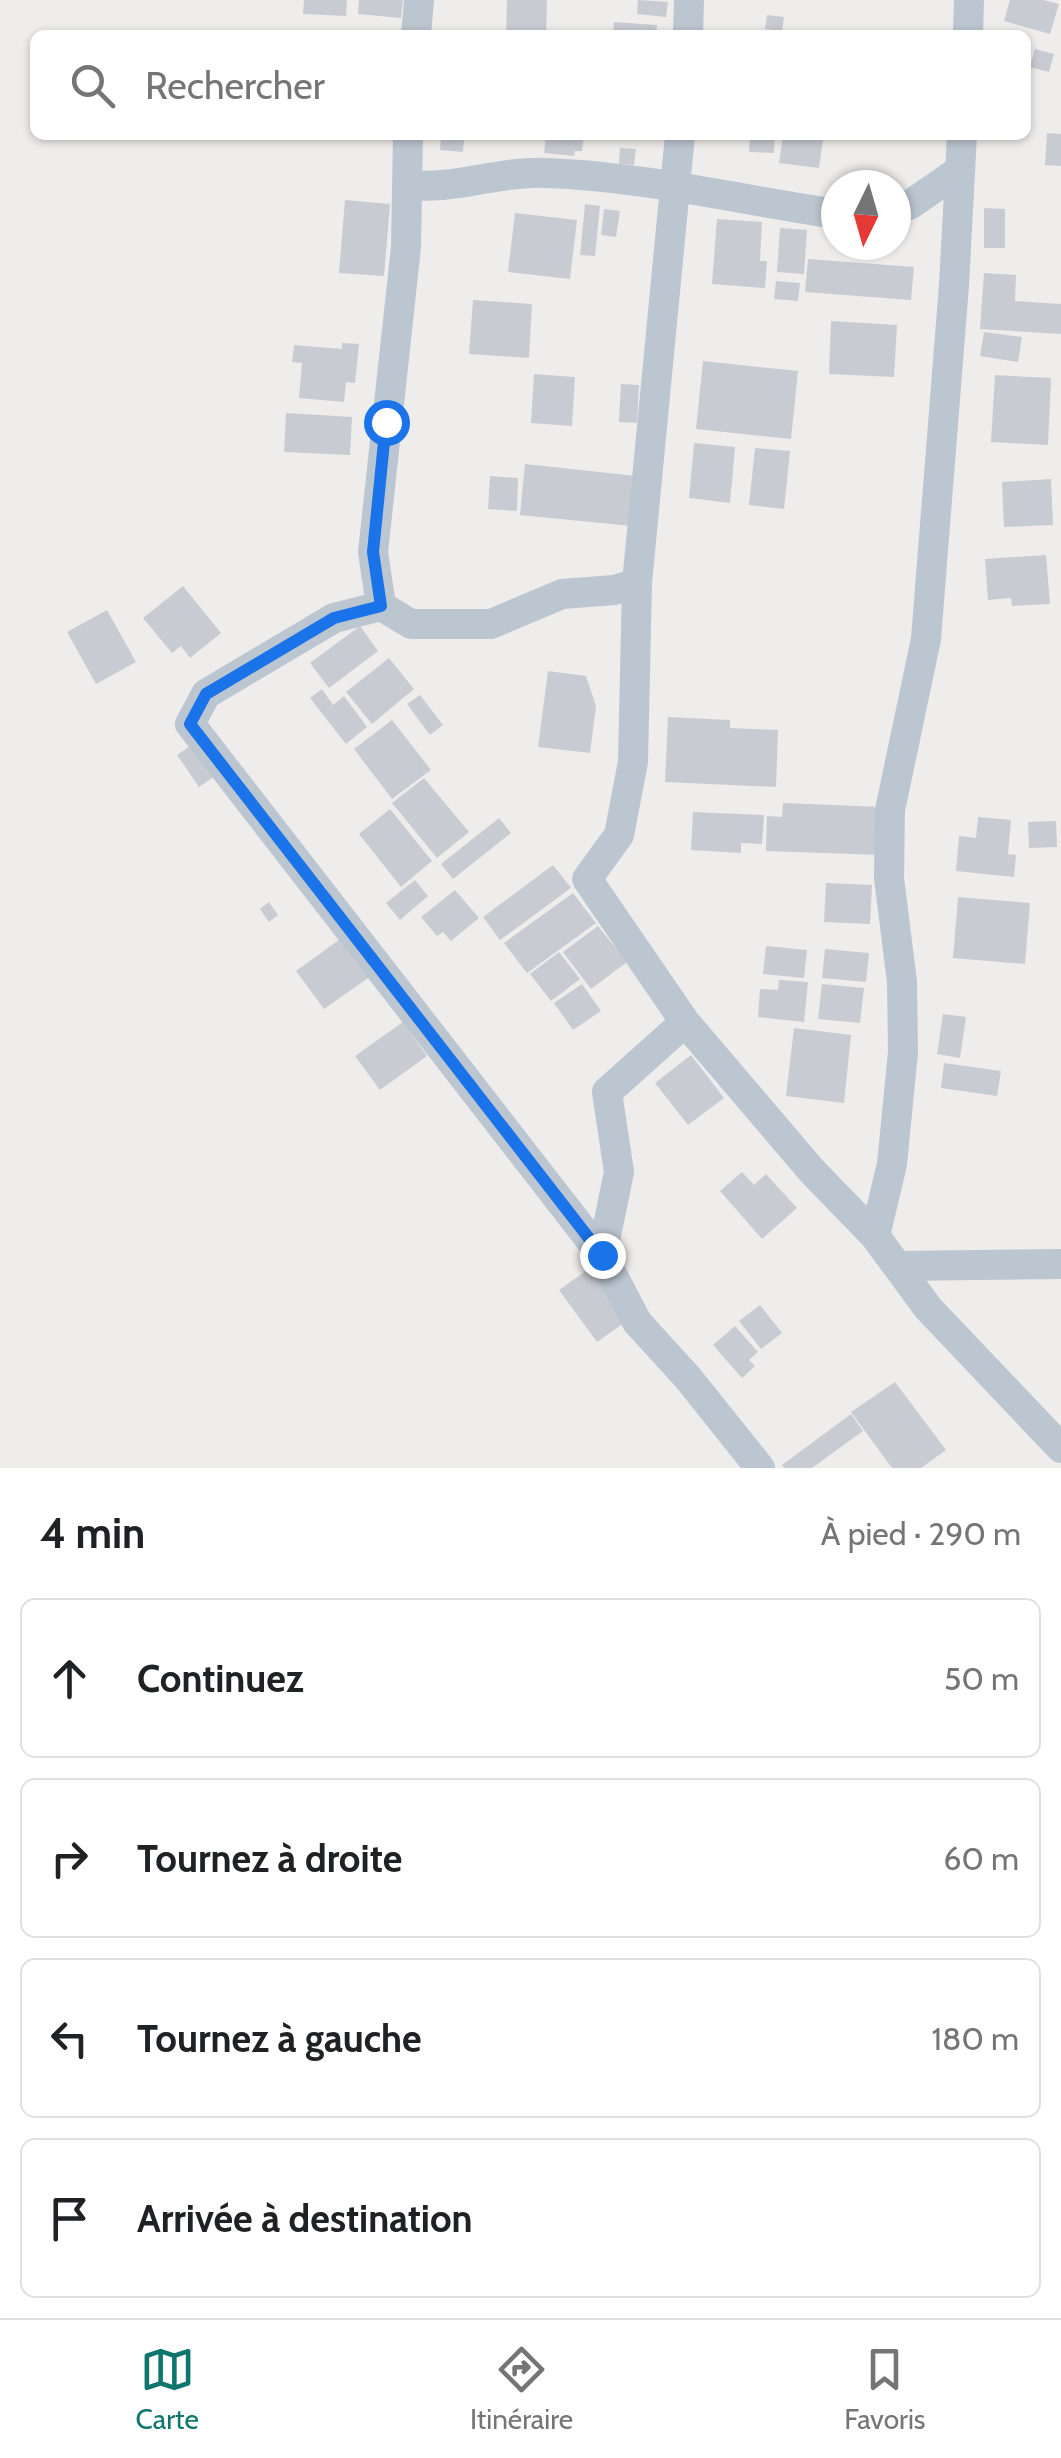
<!DOCTYPE html>
<html lang="fr">
<meta charset="utf-8">
<style>
:root{--surface:#fff;--page:#f2f2f2;--text:#202124;--muted:#757577;--line:#e0e0e0;--accent:#0f766e}
body{margin:0;font-family:Cabin,sans-serif;background:var(--page);color:var(--text)}
.compass{position:absolute;left:821px;top:170px;width:90px;height:90px;border-radius:50%;background:var(--surface);box-shadow:0 2px 8px #0004;rotate:185deg}
.stop{position:absolute;width:30px;height:30px;margin:-22px;border:8px solid #1a73e8;border-radius:50%;background:#fff}
.stop.end{background:#1a73e8;border-color:#fff;box-shadow:0 2px 10px #0008}
.list{margin:0;padding:0;list-style:none}
h2{display:flex;justify-content:space-between;align-items:center;height:130px;margin:0;padding:0 40px;font-size:42px}
h2 small{font-size:32px;font-weight:400;color:var(--muted)}
.list li{display:grid;grid-template-columns:65px 1fr auto;gap:30px;align-items:center;box-sizing:border-box;height:160px;margin:0 20px 20px;padding:0 20px;border:2px solid var(--line);border-radius:15px}
.list b{display:block;font-size:38px;white-space:nowrap}
.list em{font-size:32px;font-style:normal;color:var(--muted)}
.icon{flex:none;width:55px;height:55px;fill:none;stroke:currentColor;stroke-width:2;stroke-linecap:round;stroke-linejoin:round}
.map{position:relative;flex:none;width:1061px;height:1468px;overflow:hidden}
.search{position:absolute;background:var(--surface);box-shadow:0 2px 8px #0004;left:30px;right:30px;top:30px;height:110px;display:flex;align-items:center;gap:25px;box-sizing:border-box;padding:0 35px;border-radius:15px;color:var(--muted);font-size:38px}
.sheet{height:850px;background:var(--surface)}
nav{display:flex;justify-content:space-around;align-items:center;box-sizing:border-box;height:140px;border-top:2px solid var(--line);background:var(--surface);font-size:28px;color:var(--muted)}
nav a{display:grid;justify-items:center;gap:5px}
nav .on{color:var(--accent)}
.map>svg:first-child{display:block}
.building{fill:#c9cbd2}
.lines{fill:none;stroke-linecap:round;stroke-linejoin:round}
.minor{stroke:#bcc6d0;stroke-width:30}
.route{stroke:#1a73e8;stroke-width:12}
</style>
<div class="map">
<svg width="1061" height="1468" viewBox="0 0 1061 1468">
<rect width="100%" height="100%" fill="#efecec"/>
<!-- building -->
<path class="building" d="M 304,0 L 347,0 L 346,16 L 303,14 Z
M 359,0 L 403,0 L 401,18 L 358,14 Z
M 507,0 L 547,0 L 546,35 L 506,35 Z
M 638,0 L 668,2 L 666,17 L 637,14 Z
M 1010,0 L 1043,0 L 1059,4 L 1050,34 L 1004,21 Z
M 767,15 L 784,17 L 782,31 L 765,29 Z
M 614,22 L 657,25 L 656,35 L 613,35 Z
M 1035,49 L 1054,54 L 1049,72 L 1030,67 Z
M 1047,133 L 1061,134 L 1061,166 L 1045,165 Z
M 546,135 L 584,135 L 582,151 L 575,151 L 574,156 L 544,153 Z
M 750,135 L 775,135 L 774,153 L 749,152 Z
M 783,135 L 823,140 L 819,168 L 779,163 Z
M 441,138 L 464,140 L 463,152 L 440,150 Z
M 620,148 L 636,149 L 634,165 L 619,164 Z
M 345,200 L 390,204 L 384,276 L 339,273 Z
M 585,204 L 600,206 L 595,256 L 580,255 Z
M 984,208 L 1005,209 L 1005,248 L 984,248 Z
M 604,209 L 620,211 L 616,237 L 601,235 Z
M 515,213 L 577,220 L 570,279 L 508,272 Z
M 717,219 L 762,222 L 760,261 L 767,261 L 765,288 L 712,284 Z
M 780,228 L 807,230 L 804,274 L 777,272 Z
M 808,259 L 914,267 L 911,300 L 805,292 Z
M 984,273 L 1016,275 L 1015,301 L 1061,304 L 1061,334 L 980,329 Z
M 776,281 L 800,283 L 798,301 L 774,299 Z
M 473,300 L 532,304 L 529,358 L 469,354 Z
M 831,321 L 897,325 L 894,377 L 829,374 Z
M 984,332 L 1022,337 L 1018,362 L 980,356 Z
M 342,343 L 359,344 L 355,383 L 346,382 L 344,402 L 299,398 L 302,363 L 292,362 L 294,345 L 342,349 Z
M 703,361 L 798,371 L 791,439 L 696,429 Z
M 534,374 L 575,377 L 572,426 L 531,423 Z
M 995,375 L 1051,378 L 1048,445 L 991,442 Z
M 621,384 L 639,385 L 637,423 L 619,422 Z
M 286,413 L 352,417 L 350,455 L 284,452 Z
M 694,443 L 735,447 L 730,503 L 689,498 Z
M 755,448 L 790,451 L 784,509 L 749,505 Z
M 525,464 L 636,476 L 631,526 L 520,515 Z
M 490,476 L 518,478 L 517,511 L 488,509 Z
M 1051,479 L 1053,525 L 1004,527 L 1002,482 Z
M 1046,555 L 1050,604 L 1012,606 L 1011,598 L 988,600 L 985,559 Z
M 183,586 L 221,633 L 190,658 L 181,646 L 172,653 L 143,618 Z
M 107,610 L 136,662 L 96,684 L 67,632 Z
M 360,626 L 378,651 L 329,688 L 310,663 Z
M 389,658 L 414,689 L 372,724 L 346,692 Z
M 548,671 L 586,676 L 596,706 L 590,753 L 538,747 Z
M 322,689 L 333,705 L 344,696 L 367,727 L 346,744 L 310,698 Z
M 420,695 L 443,725 L 430,735 L 407,704 Z
M 668,717 L 730,720 L 730,728 L 778,730 L 776,787 L 665,782 Z
M 392,720 L 431,770 L 392,799 L 354,749 Z
M 193,744 L 215,776 L 199,787 L 177,755 Z
M 424,778 L 469,832 L 437,858 L 392,803 Z
M 783,803 L 883,807 L 881,855 L 766,851 L 767,816 L 782,817 Z
M 390,809 L 432,861 L 401,887 L 359,834 Z
M 693,812 L 764,815 L 762,844 L 741,843 L 741,853 L 691,850 Z
M 978,817 L 1011,820 L 1008,854 L 1016,855 L 1014,877 L 956,871 L 959,836 L 976,838 Z
M 499,818 L 511,833 L 453,879 L 441,864 Z
M 1056,821 L 1057,847 L 1029,848 L 1028,822 Z
M 553,865 L 571,888 L 500,940 L 483,917 Z
M 415,880 L 428,896 L 400,920 L 386,903 Z
M 826,883 L 872,885 L 870,924 L 824,922 Z
M 455,890 L 479,918 L 451,941 L 443,932 L 437,936 L 421,917 Z
M 573,893 L 596,923 L 527,973 L 504,943 Z
M 958,897 L 1030,903 L 1025,964 L 953,958 Z
M 269,902 L 278,915 L 269,922 L 260,909 Z
M 598,926 L 627,962 L 591,989 L 563,952 Z
M 343,937 L 371,976 L 324,1009 L 296,971 Z
M 766,946 L 807,950 L 804,978 L 763,974 Z
M 825,949 L 869,953 L 866,982 L 822,978 Z
M 559,952 L 580,979 L 551,1001 L 530,974 Z
M 779,980 L 808,982 L 804,1022 L 758,1017 L 760,989 L 778,990 Z
M 582,984 L 601,1011 L 573,1030 L 554,1003 Z
M 822,984 L 864,988 L 860,1023 L 818,1019 Z
M 943,1014 L 966,1017 L 960,1058 L 937,1054 Z
M 403,1022 L 427,1056 L 380,1090 L 355,1056 Z
M 794,1028 L 851,1035 L 844,1103 L 786,1096 Z
M 691,1055 L 724,1098 L 688,1125 L 655,1083 Z
M 944,1063 L 1001,1071 L 997,1096 L 941,1088 Z
M 742,1172 L 754,1185 L 766,1174 L 797,1208 L 762,1239 L 720,1191 Z
M 590,1268 L 628,1320 L 597,1342 L 559,1290 Z
M 760,1305 L 782,1333 L 761,1349 L 739,1321 Z
M 735,1326 L 758,1352 L 749,1360 L 755,1366 L 742,1378 L 713,1345 Z
M 895,1382 L 946,1450 L 921,1468 L 892,1468 L 851,1412 Z
M 851,1414 L 863,1431 L 812,1468 L 784,1468 L 782,1465 Z"/>
<g class="lines">
<!-- minor -->
<path class="minor" d="M 416,35 L 419,0
M 688,35 L 689,0
M 968,35 L 969,0
M 408,135 L 406,247 L 373,552 L 381,606 L 411,624 L 491,624 L 562,594 L 614,590 L 637,583
M 680,135 L 637,583 L 633,762 L 619,835 L 587,879 L 685,1022 L 812,1171 L 875,1236 L 928,1308 L 1061,1448
M 409,185 C 455,190 497,171 546,173 C 640,176 742,200 836,214
M 896,210 L 911,204 L 960,170
M 381,606 L 334,618 L 206,694 L 190,724 L 602,1255
M 685,1022 L 607,1092 L 619,1172 L 602,1255 L 637,1322 L 688,1378 L 760,1468
M 875,1236 L 892,1164 L 903,1052 L 902,982 L 889,878 L 890,810 L 926,639 L 954,285 L 962,135
M 897,1266 L 1061,1264"/>
</g>
<g class="lines">
<!-- route -->
<path class="route" d="M 386,422 L 373,552 L 381,606 L 334,618 L 206,694 L 190,724 L 602,1255"/>
</g>
</svg>
<svg class="compass" viewBox="-18 -18 36 36"><path d="M0-13l5 13h-10z" fill="#e53935"/><path d="M0 13l5-13h-10z" fill="#757577"/></svg>
<div class="stop" style="left:386px;top:422px"></div>
<div class="stop end" style="left:602px;top:1255px"></div>
<div class="search"><svg class="icon" aria-label="search" viewBox="0 0 24 24"><circle cx="10" cy="10" r="6"/><path d="M15 15l6 6"/></svg>Rechercher</div>
</div>
<section class="sheet">
<h2>4 min<small>À pied · 290 m</small></h2>
<ul class="list">
<li><svg class="icon" aria-label="ahead" viewBox="0 0 24 24"><path d="M12 20V5M6 11l6-6 6 6"/></svg><div><b>Continuez</b></div><em>50 m</em></li>
<li><svg class="icon" aria-label="right" viewBox="0 0 24 24"><path d="M7 20v-9h11M14 6l5 5-5 5"/></svg><div><b>Tournez à droite</b></div><em>60 m</em></li>
<li><svg class="icon" aria-label="left" viewBox="0 0 24 24"><path d="M17 20v-9H6M10 6l-5 5 5 5"/></svg><div><b>Tournez à gauche</b></div><em>180 m</em></li>
<li><svg class="icon" aria-label="arrive" viewBox="0 0 24 24"><path d="M6 21V4h12l-3 4 3 4H6"/></svg><div><b>Arrivée à destination</b></div></li>
</ul>
</section>
<nav>
<a class="on"><svg class="icon" aria-label="map" viewBox="0 0 24 24"><path d="M3 6l6-2 6 2 6-2v14l-6 2-6-2-6 2zM9 4v14M15 6v14"/></svg>Carte</a>
<a><svg class="icon" aria-label="directions" viewBox="0 0 24 24"><path d="M12 3l9 9-9 9-9-9zM9 14v-3h6M13 9l2 2-2 2"/></svg>Itinéraire</a>
<a><svg class="icon" aria-label="saved" viewBox="0 0 24 24"><path d="M7 4h10v16l-5-4-5 4z"/></svg>Favoris</a>
</nav>
